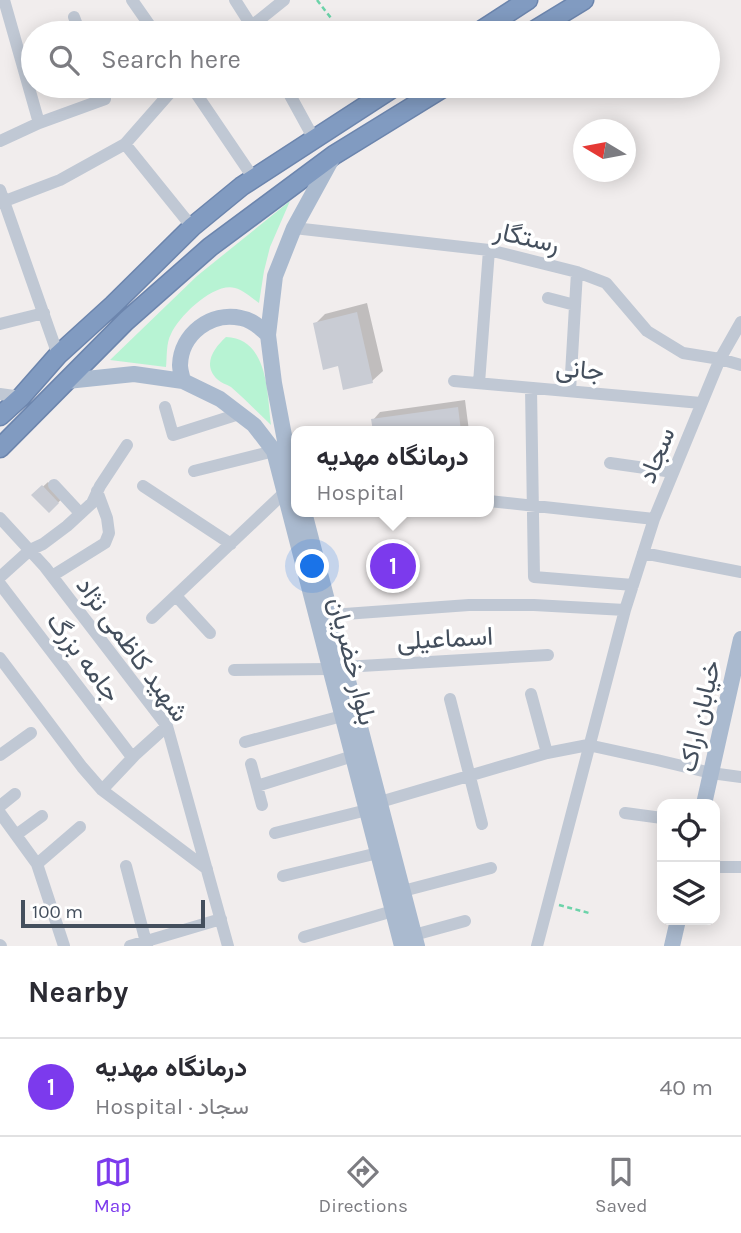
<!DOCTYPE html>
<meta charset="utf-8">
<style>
:root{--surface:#fff;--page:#f7f7f7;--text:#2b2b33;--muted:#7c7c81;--line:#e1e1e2;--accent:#7c3aed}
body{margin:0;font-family:Karla,Vazirmatn,sans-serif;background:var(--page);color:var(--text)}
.controls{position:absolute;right:21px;bottom:21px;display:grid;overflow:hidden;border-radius:14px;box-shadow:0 4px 18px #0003}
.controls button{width:63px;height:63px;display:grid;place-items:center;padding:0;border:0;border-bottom:2px solid var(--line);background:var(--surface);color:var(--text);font:35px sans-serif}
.compass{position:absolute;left:573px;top:119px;width:63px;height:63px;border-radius:50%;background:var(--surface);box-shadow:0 4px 18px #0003;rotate:280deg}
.scale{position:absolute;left:21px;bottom:18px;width:184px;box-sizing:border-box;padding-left:7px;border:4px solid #444f5d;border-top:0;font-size:19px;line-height:24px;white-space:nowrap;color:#444f5d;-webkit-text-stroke:5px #fff;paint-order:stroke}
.you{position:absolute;left:313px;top:567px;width:24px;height:24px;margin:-18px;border:5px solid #fff;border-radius:50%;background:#1a73e8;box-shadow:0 0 0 10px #1a73e833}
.badge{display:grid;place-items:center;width:46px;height:46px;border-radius:50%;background:var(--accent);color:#fff;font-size:23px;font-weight:700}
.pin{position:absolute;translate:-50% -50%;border:4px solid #fff;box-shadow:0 2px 7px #0006}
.popup{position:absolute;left:291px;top:426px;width:203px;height:91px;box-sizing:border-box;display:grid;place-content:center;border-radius:14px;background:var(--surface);filter:drop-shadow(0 2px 5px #0005);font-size:23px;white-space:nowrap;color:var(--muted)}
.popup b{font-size:26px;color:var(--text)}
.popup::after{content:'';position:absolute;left:50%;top:100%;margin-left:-14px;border:14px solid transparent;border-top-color:var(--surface)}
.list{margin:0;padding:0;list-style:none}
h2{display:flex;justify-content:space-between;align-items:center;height:91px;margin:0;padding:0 28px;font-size:30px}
h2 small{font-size:23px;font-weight:400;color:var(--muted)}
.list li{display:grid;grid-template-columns:46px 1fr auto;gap:21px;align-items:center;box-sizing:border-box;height:98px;padding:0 28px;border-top:2px solid var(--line)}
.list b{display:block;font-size:26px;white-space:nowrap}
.list p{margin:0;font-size:23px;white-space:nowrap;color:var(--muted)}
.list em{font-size:23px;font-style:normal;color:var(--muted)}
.icon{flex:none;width:38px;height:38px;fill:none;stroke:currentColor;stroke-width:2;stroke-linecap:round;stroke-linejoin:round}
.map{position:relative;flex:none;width:741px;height:946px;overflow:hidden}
.search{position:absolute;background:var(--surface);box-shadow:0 4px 18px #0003;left:21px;right:21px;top:21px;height:77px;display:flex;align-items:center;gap:18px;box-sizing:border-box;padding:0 24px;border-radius:38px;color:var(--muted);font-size:26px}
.sheet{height:189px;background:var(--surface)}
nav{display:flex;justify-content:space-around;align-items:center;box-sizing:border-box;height:98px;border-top:2px solid var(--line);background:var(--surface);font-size:19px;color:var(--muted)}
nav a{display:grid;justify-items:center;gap:4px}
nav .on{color:var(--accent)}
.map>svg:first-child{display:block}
.green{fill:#b7f3d3}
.shadow{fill:#0003}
.building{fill:#c9ccd4}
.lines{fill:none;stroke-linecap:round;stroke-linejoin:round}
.highway-casing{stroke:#6c85ad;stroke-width:21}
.path{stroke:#6cd3a9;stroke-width:2.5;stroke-dasharray:5 3.5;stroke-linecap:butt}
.minor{stroke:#c0c8d4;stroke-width:12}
.major{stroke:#aabacf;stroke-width:16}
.highway{stroke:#819bc1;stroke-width:18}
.labels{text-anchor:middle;stroke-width:7;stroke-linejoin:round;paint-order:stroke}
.street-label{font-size:26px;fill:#444f5d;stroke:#fff}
</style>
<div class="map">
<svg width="741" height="946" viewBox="0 0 741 946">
<rect width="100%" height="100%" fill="#f1eded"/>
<!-- green -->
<path class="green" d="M 290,201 L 270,247 L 264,271 L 259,303 C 252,298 243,290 235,288 C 214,282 179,316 171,334 C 166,343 167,357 166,367 L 110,360 L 197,276 Z
M 226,337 C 269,339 267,394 271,425 C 258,413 245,399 231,387 C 226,384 221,383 217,379 C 202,364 214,348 226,337 Z"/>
<!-- shadow -->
<path class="shadow" d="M 367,303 L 383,371 L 372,381 L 315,324 L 325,314 Z
M 465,400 L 469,431 L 374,431 L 373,420 L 380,412 Z
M 48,482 L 63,498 L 49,511 L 34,495 Z"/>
<!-- building -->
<path class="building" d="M 357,312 L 373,383 L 343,390 L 338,366 L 323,370 L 313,323 Z
M 458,407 L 461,431 L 373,431 L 371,419 Z
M 42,485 L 59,503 L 49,513 L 31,495 Z"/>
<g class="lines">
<defs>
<path id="highway" d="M 477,33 L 528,0
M 530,33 L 584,0
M 0,416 L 21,397 L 58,355 L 113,305 L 192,227 L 242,186 L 396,86
M 0,448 L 126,321 L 210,247 L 334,155 L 446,86"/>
</defs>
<!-- highway casing -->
<use href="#highway" class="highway-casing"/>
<!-- path -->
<path class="path" d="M 317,0 L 331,18
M 559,905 L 589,913"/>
<!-- minor -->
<path class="minor" d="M 4,0 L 39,123
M 132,0 L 155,33
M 235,0 L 256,33
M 74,17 L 80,33
M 243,33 L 284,0
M 191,86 L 254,179
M 285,86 L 314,139
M 0,141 L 39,123 L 105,99 L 100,86
M 125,144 L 192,227
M 0,190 L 58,355
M 0,203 L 60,180 L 125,144 L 176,86
M 294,228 L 489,250 L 577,272 L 606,283 L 647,331 L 683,353 L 720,359 L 741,365
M 548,298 L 575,305
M 0,324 L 44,313
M 454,381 L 701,403
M 479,383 L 489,250
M 531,388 L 534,577 L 633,585
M 570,391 L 577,272
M 0,394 L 21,397
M 165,407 L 173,435 L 239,414
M 610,463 L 673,472
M 194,471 L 274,451
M 54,485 L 80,513
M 143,486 L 231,544
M 489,501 L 654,519
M 0,518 L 45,567 L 167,726 L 228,946
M 643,553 L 741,572
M 52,576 L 105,543 L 109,533 L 107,518 L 97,491
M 0,577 L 30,550 L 43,544 L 67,526 L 92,503 L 100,486 L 127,445
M 0,584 L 132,757
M 176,596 L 210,633
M 331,615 L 469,605 L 534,605 L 625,610
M 152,618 L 285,492
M 0,658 L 82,767 L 102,790 L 207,869
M 344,667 L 548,655
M 234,670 L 330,669
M 531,694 L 547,753
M 450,699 L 482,824
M 245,742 L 342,716
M 0,755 L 31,733
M 251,764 L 262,805
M 257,786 L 353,756
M 102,790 L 136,754 L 167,726
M 380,802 L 547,753 L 588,745 L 657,760 L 711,773 L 741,777
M 0,806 L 15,794
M 0,813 L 37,864 L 64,946
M 625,813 L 662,818
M 275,833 L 367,810
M 16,835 L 42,816
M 37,864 L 80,827
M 126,866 L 147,946
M 715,867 L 741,867
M 283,876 L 378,853
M 403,891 L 491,868
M 414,935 L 465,921
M 304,937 L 393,911
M 0,945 L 1,946
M 130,946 L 221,919
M 537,946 L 625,610 L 654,519 L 720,359 L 741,322"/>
<!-- major -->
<path class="major" d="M 67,381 L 134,374 L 183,381 L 220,399 L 254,425 L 274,451 L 402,946
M 183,381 C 182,376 180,370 180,365 C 181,334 211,311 241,318 C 252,320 260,327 268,335
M 297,486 L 286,446 L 274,383 L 268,335 L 275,276 L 294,228 L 334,155
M 304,512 L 417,946
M 704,804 L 741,639
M 672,946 L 678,920"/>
<!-- highway -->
<use href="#highway" class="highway"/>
</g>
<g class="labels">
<!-- street labels -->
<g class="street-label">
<text transform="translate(527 237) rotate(13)" y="9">رستگار</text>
<text transform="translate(580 369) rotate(5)" y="9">جانی</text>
<text transform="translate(656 455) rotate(-68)" y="9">سجاد</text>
<text transform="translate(445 638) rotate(-3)" y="9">اسماعیلی</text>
<text transform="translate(133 649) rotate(54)" y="9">شهید کاظمی نژاد</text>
<text transform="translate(84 657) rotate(53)" y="9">جامه بزرگ</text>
<text transform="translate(353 661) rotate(76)" y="9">بلوار خضریان</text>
<text transform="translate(699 716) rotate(-77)" y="9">خیابان اراک</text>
</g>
</g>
</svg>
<div class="controls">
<button><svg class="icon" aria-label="locate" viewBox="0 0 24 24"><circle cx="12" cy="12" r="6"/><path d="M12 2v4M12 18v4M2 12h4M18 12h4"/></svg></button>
<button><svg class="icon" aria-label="layers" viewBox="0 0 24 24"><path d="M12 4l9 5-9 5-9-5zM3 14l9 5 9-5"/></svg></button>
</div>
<svg class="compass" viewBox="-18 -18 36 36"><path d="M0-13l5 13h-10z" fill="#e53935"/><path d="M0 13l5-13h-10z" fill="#7c7c81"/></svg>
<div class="scale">100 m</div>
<div class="you"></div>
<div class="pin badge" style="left:393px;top:566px">1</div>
<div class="popup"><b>درمانگاه مهدیه</b>Hospital</div>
<div class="search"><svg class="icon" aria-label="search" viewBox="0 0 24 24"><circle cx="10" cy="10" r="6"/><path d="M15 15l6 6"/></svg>Search here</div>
</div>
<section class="sheet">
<h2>Nearby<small></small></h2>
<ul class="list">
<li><span class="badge">1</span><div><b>درمانگاه مهدیه</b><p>Hospital · سجاد</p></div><em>40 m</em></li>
</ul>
</section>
<nav>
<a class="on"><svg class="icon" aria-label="map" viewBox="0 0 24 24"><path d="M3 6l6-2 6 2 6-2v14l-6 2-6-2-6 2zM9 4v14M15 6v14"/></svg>Map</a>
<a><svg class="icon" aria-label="directions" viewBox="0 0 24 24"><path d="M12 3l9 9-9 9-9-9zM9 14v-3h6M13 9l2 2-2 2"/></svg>Directions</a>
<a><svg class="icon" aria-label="saved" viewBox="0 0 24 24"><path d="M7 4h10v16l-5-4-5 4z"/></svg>Saved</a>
</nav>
